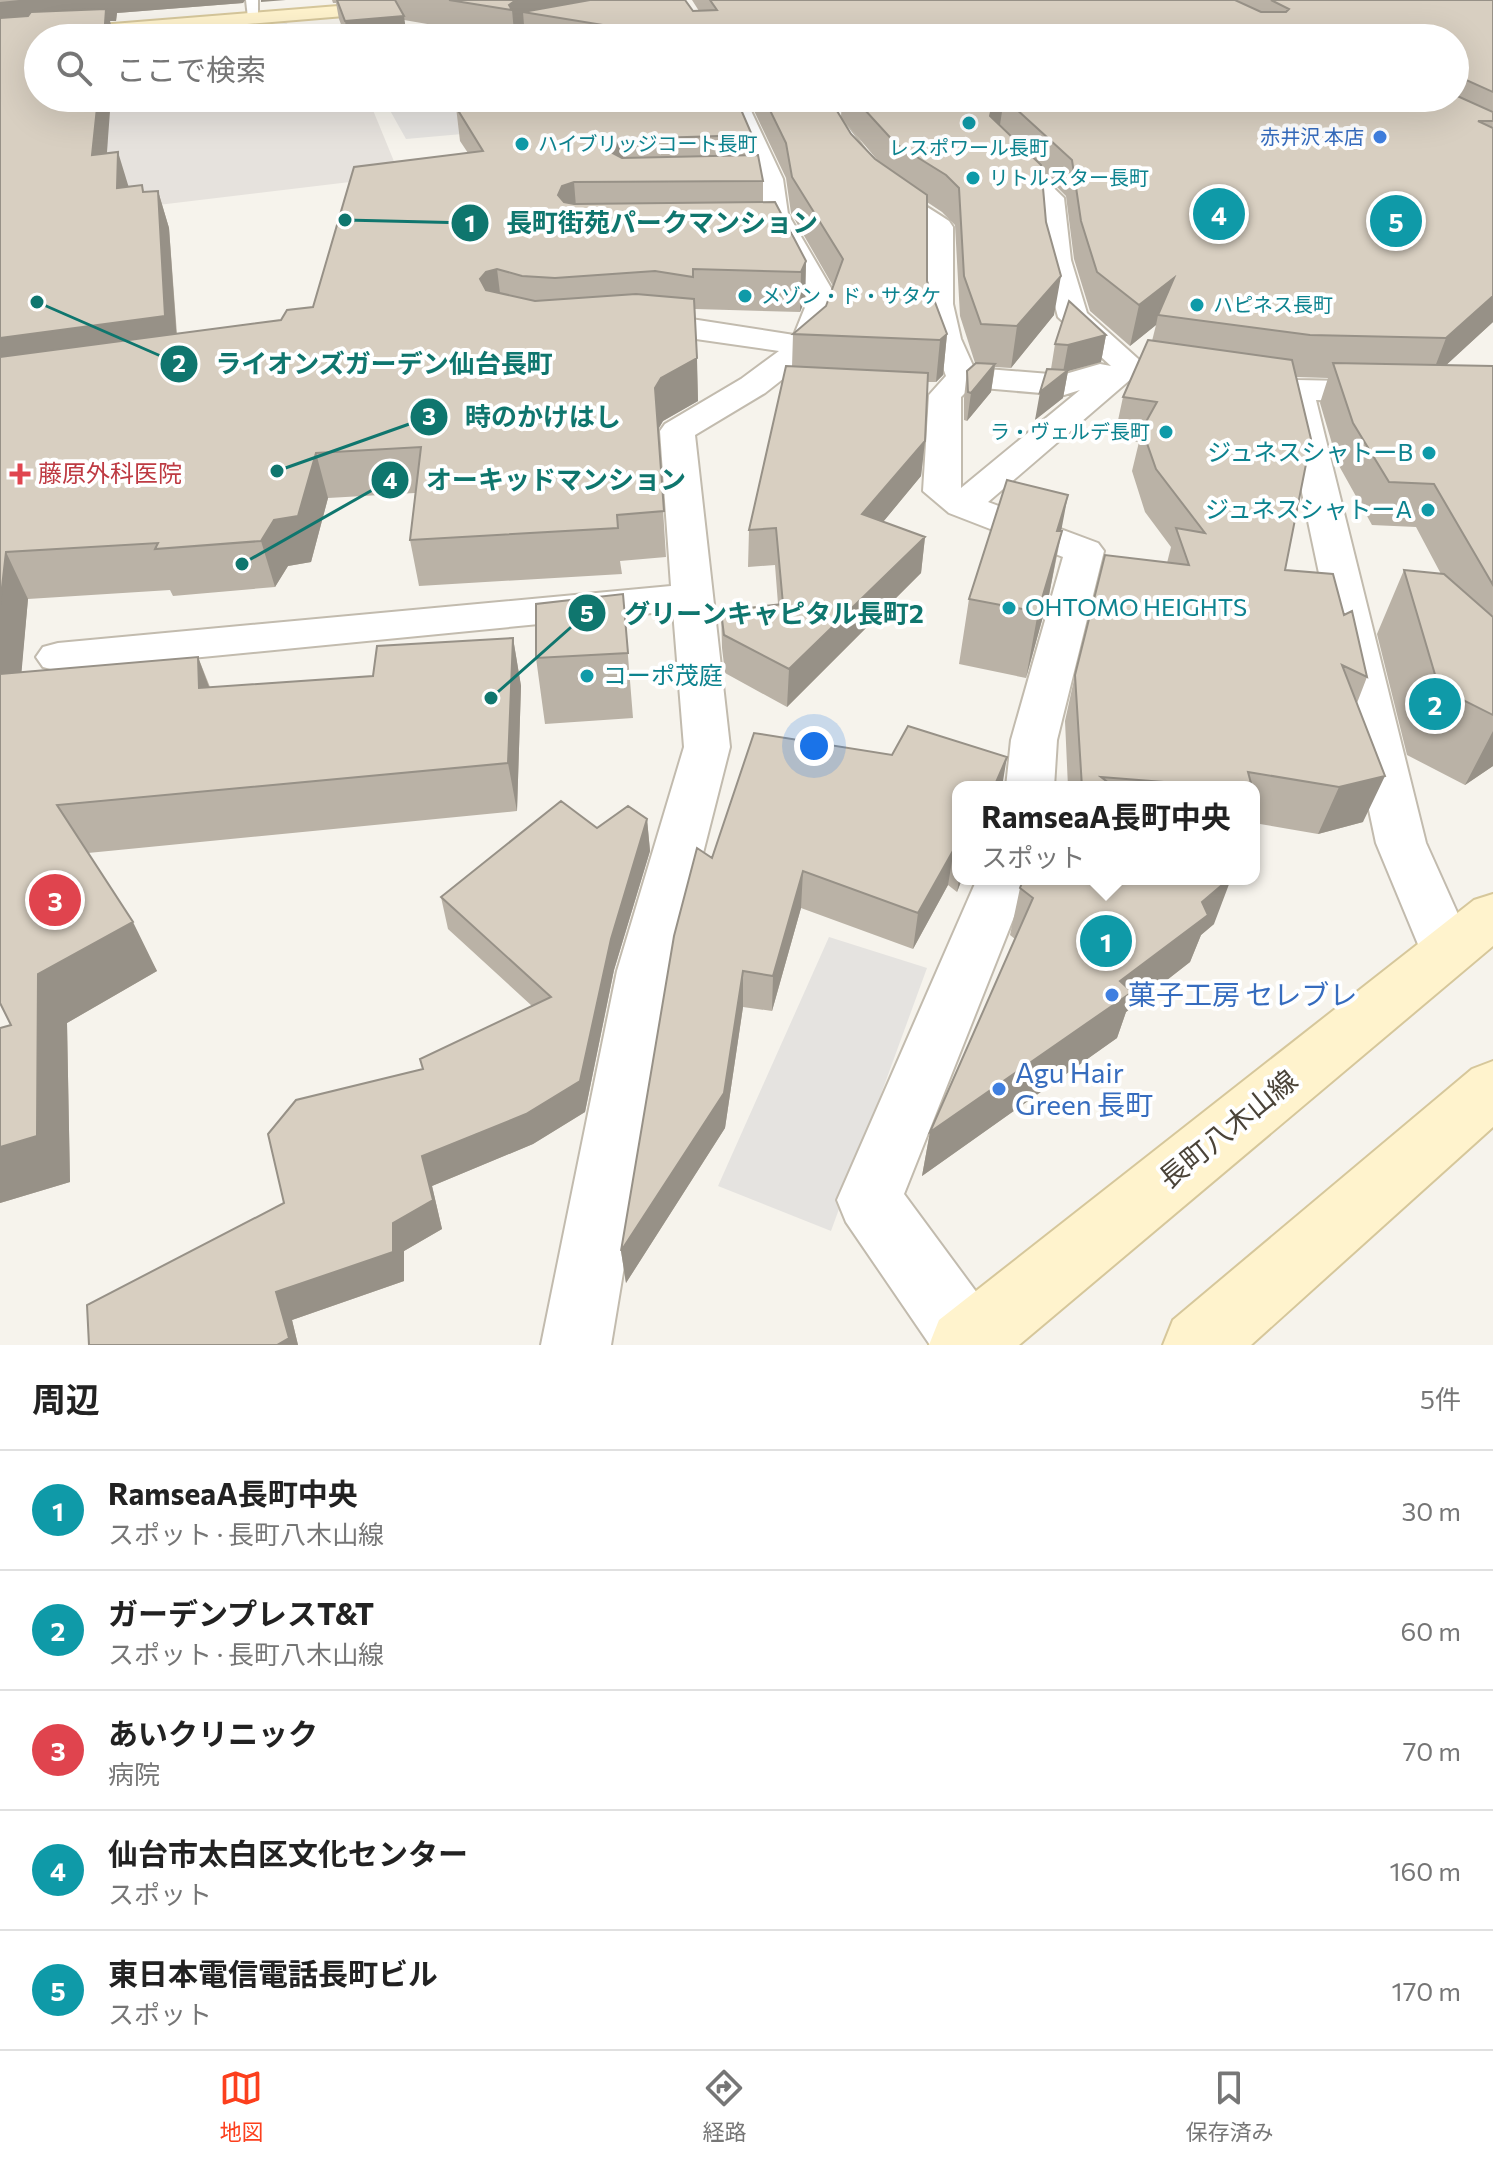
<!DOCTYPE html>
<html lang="ja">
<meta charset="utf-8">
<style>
:root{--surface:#fff;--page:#f6f6f6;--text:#222;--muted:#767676;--line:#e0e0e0;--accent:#fc3f1d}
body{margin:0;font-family:Commissioner,"Noto Sans JP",sans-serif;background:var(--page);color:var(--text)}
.you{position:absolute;left:814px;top:746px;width:28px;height:28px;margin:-20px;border:6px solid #fff;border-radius:50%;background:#1a73e8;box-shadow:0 0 0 12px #1a73e833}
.badge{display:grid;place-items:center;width:52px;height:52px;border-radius:50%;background:var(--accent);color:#fff;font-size:26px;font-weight:700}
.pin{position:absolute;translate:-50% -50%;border:4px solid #fff;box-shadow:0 2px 8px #0006}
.popup{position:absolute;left:952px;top:781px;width:308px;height:104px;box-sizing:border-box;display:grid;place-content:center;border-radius:16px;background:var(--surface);filter:drop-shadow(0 2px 6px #0005);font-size:26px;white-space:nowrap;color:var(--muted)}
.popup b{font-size:30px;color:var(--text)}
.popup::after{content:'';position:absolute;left:50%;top:100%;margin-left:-16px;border:16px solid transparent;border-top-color:var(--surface)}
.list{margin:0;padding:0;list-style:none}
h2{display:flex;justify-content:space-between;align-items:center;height:104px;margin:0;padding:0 32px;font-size:34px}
h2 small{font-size:26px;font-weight:400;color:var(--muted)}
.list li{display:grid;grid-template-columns:52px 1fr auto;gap:24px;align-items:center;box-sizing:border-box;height:120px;padding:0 32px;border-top:2px solid var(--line)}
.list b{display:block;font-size:30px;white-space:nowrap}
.list p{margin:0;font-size:26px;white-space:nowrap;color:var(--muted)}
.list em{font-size:26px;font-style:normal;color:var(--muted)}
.icon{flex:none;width:44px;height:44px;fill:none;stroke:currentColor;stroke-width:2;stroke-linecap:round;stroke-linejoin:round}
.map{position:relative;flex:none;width:1493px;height:1345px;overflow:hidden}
.search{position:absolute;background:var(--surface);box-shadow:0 8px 32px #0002;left:24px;right:24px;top:24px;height:88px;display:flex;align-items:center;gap:20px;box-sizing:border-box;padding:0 28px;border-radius:44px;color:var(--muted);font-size:30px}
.sheet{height:704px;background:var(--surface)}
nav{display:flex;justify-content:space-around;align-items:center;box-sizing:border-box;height:112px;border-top:2px solid var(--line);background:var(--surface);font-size:22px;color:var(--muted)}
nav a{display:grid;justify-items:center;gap:4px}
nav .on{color:var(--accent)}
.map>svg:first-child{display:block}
.industrial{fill:#e6e2dd}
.parking{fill:#e5e3e0}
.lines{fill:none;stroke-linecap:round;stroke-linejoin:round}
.lane-casing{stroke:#c2bbae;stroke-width:4}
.street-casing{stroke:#c2bbae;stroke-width:4}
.secondary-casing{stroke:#d6c79b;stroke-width:4}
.lane{fill:#fff;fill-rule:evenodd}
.street{fill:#fff;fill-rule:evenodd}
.secondary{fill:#fff3cd;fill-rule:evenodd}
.wall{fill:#bab2a6}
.shaded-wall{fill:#979187}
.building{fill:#d8cfc1;stroke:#979187;stroke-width:2}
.culture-dot{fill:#0f9aa8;stroke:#fff;stroke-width:3}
.shop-dot{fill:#3f7fe0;stroke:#fff;stroke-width:3}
.health-dot{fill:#e0444e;stroke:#fff;stroke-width:3}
.labels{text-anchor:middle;stroke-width:8;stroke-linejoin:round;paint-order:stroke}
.far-shop-label{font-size:20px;fill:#366cbe;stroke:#fff;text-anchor:end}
.far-culture-label{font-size:20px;fill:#0d838f;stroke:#fff;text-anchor:start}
.culture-label{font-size:24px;fill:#0d838f;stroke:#fff;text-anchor:end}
.health-label{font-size:24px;fill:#be3a42;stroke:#fff;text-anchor:start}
.near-shop-label{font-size:28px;fill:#366cbe;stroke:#fff;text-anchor:start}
.near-street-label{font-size:28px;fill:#4b4439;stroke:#fff}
.leader{fill:none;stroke:#0f766e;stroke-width:3}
.callout-dot{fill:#0f766e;stroke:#fff;stroke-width:3}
.mark-label{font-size:24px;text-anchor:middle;font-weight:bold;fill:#fff}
.callout-label{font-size:26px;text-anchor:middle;font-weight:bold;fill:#0f766e;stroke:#fff;stroke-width:8;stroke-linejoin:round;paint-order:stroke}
</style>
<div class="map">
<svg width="1493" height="1345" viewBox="0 0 1493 1345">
<rect width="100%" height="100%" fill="#f6f3ec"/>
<!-- industrial -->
<path class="industrial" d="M 0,87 L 38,98 L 368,98 L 400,176 L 0,224 Z"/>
<!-- parking -->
<path class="parking" d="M 287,23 L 291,38 L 113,38 Z
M 449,25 L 495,38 L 527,38 L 413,38 L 408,28 Z
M 383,98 L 605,98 L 599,122 L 406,139 Z
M 829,937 L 927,968 L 831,1231 L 718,1186 Z"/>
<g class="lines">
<defs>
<path id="lane" d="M 246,0 L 258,0 L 258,21 L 248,18 Z"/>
<path id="street" d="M 723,98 L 745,98 L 783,179 L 788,214 L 838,300 L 816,353 L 765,393 L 695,435 L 730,747 L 673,971 L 611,1345 L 541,1345 L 617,971 L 684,747 L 673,611 L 58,671 L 43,667 L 36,657 L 43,647 L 58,643 L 671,586 L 660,431 L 665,424 L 741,379 L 779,351 L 626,329 L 622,323 L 626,317 L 659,314 L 794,335 L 808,300 L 786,253 L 762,214 L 759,179 Z
M 786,98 C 849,98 854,149 893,183 C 910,197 931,209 949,221 L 953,227 L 953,304 L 961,339 L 974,368 L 1062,375 L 1100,364 L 1111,366 L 1058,317 L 1043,260 L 1039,200 L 990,150 L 1002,143 L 1010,145 L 1064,198 L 1071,260 L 1087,313 L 1146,366 L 988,502 L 1098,543 L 1104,551 L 1057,740 L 1054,787 L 1006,787 L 1011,740 L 1063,557 L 949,513 L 923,491 L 929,395 L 946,376 L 926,321 L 927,230 L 875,193 L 851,166 L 835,137 ZM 971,387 L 1064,395 L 1080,390 L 961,488 L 961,397 Z
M 1239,372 L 1297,380 L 1493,384 L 1493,404 L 1316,400 L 1426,843 L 1474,950 L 1465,966 L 1446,973 L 1427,966 L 1376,843 L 1282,398 L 1228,389 L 1223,382 L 1228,375 Z
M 977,879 L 1029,879 L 904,1194 L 994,1316 L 1004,1341 L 1003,1345 L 930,1345 L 846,1222 L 837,1200 Z"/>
<path id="secondary" d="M 413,0 L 486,0 L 477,5 L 80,38 L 38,38 L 38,42 L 0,45 L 0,33 Z
M 1493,894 L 1493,946 L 1019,1345 L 929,1345 L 939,1320 L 1474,900 Z
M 1493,1061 L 1493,1127 L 1251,1345 L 1163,1345 L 1173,1320 L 1472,1069 Z"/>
</defs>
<!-- lane casing -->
<use href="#lane" class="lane-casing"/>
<!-- street casing -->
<use href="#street" class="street-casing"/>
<!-- secondary casing -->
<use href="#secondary" class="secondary-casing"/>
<!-- lane -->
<use href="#lane" class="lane"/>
<!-- street -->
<use href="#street" class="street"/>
<!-- secondary -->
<use href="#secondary" class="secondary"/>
</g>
<!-- wall -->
<path class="wall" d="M 0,0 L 245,0 L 243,3 L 117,13 L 116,21 L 110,21 L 107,154 L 129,187 L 142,185 L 144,192 L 158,191 L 169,228 L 177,334 L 281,320 L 313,307 L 468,153 L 460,141 L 456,107 L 752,135 L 752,155 L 763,181 L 763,202 L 806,261 L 805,300 L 800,312 L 695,309 L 698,401 L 663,421 L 658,430 L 666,557 L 620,561 L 622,574 L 419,586 L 410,540 L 415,493 L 328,498 L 311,562 L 288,566 L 275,587 L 173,596 L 170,590 L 28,599 L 21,673 L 198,657 L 210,687 L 373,676 L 513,638 L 521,686 L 517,811 L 88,853 L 157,971 L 67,1023 L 70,1182 L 0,1203 L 0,1028 L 11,1025 Z
M 332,0 L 685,0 L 693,11 L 699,11 L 692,0 L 1493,0 L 1493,322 L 1446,365 L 1493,366 L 1493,766 L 1465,785 L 1407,755 L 1377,634 L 1404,570 L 1441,574 L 1416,527 L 1372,525 L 1338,464 L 1320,403 L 1328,378 L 1296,377 L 1285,570 L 1344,615 L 1367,677 L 1357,703 L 1363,822 L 1318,834 L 1254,823 L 1254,787 L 1068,787 L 1065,721 L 1075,675 L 1167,563 L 1171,547 L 1145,512 L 1132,471 L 1139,442 L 1114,439 L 1123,397 L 1152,341 L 1156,325 L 1130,346 L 1090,311 L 1074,259 L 1066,196 L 1042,172 L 1054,315 L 1011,368 L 995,367 L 991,392 L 967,421 L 964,420 L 964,398 L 967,371 L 975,363 L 960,316 L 955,225 L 942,212 L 927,202 L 927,281 L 947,334 L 943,375 L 936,382 L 928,382 L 925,441 L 921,476 L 883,522 L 925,537 L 921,573 L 787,707 L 725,673 L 722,648 L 721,611 L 778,604 L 775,565 L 748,567 L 749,530 L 792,367 L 793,334 L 826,306 L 833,286 L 791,213 L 786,178 L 748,98 L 824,98 L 851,134 L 879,162 L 841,117 L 842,98 L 1455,98 L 1455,38 L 526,38 L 524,25 L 514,32 L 515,38 L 509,38 L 404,20 L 407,38 L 346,38 L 339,19 L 336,3 L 333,3 Z
M 1106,335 L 1101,362 L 1068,371 L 1063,398 L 1035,420 L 1051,369 L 1055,344 Z
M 1062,531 L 1049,595 L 1026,678 L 959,664 L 969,599 Z
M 623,594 L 633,718 L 545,724 L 536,658 Z
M 958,787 L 958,879 L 962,879 L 957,892 L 948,885 L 913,949 L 801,908 L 772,1011 L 743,1007 L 725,1128 L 626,1283 L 621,1251 L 712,858 Z
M 647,819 L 650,851 L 614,970 L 585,1112 L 533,1144 L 432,1186 L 442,1229 L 404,1251 L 404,1281 L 292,1320 L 298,1345 L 89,1345 L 284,1203 L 423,1069 L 532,1006 L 448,929 L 441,897 L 597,828 Z
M 1020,888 L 1214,924 L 1201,935 L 1190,962 L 1126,1012 L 1117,1038 L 922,1176 L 930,1132 L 1015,939 L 1010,935 Z"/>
<!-- shaded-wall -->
<path class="shaded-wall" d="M 19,0 L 245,0 L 243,3 L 117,13 L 116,21 L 110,21 L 115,38 L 0,31 L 0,2 Z
M 261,0 L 286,0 L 261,2 Z
M 516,0 L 653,0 L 523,12 L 524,25 L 514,32 L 512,10 L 509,5 Z
M 404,16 L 407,38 L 348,38 L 345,21 Z
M 98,98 L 111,98 L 104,191 L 92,155 Z
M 1003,105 L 998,138 L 986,145 L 991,112 Z
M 622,139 L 624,174 L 607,150 Z
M 118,152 L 129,188 L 117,188 Z
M 574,182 L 577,219 L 558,195 L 562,186 Z
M 158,191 L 169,228 L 178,357 L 0,382 L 0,338 Z
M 806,261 L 805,300 L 800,312 L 801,272 Z
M 497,269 L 502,309 L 486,319 L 480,279 L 486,272 Z
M 1061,276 L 1054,315 L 1011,368 L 1017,326 Z
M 1174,278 L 1158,315 L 1156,325 L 1130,346 L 1139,305 Z
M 1493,296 L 1493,322 L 1430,380 L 1446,338 Z
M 947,334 L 943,375 L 936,382 L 940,340 Z
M 1106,335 L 1101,362 L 1068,371 L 1063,398 L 1035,420 L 1040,392 L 1063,372 L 1068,345 Z
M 697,358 L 698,401 L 663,421 L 657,431 L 655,388 L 661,378 Z
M 995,364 L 991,392 L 967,421 L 971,393 Z
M 925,441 L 921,476 L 859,551 L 862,514 Z
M 316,453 L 328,498 L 311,562 L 288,566 L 275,587 L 261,541 Z
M 1068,495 L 1049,595 L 1026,678 L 1038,612 L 1057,531 Z
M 925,537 L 921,573 L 787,707 L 789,669 Z
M 6,552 L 28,599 L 17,723 L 0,691 L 0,605 Z
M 513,638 L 521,686 L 517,811 L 508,763 Z
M 198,657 L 216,706 L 199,688 Z
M 1493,731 L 1493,766 L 1465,785 Z
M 1007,757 L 1002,787 L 994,787 Z
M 1385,776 L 1363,822 L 1318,834 L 1339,787 Z
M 647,819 L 650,851 L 614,970 L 585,1112 L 533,1144 L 432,1186 L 442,1229 L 404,1251 L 404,1281 L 292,1320 L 298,1345 L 277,1345 L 276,1292 L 393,1223 L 422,1156 L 611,939 Z
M 954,849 L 948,885 L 913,949 L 918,913 Z
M 803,871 L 801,908 L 772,1011 L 773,976 Z
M 959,879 L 962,879 L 957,892 Z
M 1229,879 L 1231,879 L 1214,924 L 1201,935 L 1190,962 L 1126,1012 L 1117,1038 L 922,1176 L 930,1132 Z
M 133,922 L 157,971 L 67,1023 L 70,1182 L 0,1203 L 0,1147 L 38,974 Z
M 743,971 L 743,1007 L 725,1128 L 626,1283 L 621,1251 Z"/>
<!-- building -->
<path class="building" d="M 337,0 L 395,0 L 404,16 L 345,21 Z
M 449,0 L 516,0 L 509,5 L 512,10 Z
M 590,0 L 685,0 L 693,11 L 717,10 L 710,0 L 1235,0 L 1261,12 L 1286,12 L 1289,9 L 1271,0 L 1493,0 L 1493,92 L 1455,75 L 1455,38 L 635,38 L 646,32 L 523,12 Z
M 106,9 L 104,38 L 38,38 L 38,98 L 98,98 L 92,155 L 118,152 L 117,188 L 142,185 L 143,192 L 158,191 L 165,316 L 0,338 L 0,18 L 28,16 L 31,12 Z
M 1455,95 L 1493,112 L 1493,121 L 1478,121 L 1493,128 L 1493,296 L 1446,338 L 1310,335 L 1158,315 L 1174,278 L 1139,305 L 1097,272 L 1081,221 L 1072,160 L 1014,107 L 1003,105 L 991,112 L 990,116 L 1041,165 L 1046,222 L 1061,276 L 1017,326 L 981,324 L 964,276 L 959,188 L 946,175 L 896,144 L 854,98 L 1455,98 Z
M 520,98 L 736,98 L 752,135 L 622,139 L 607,150 L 622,158 L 758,155 L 763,181 L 574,182 L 562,186 L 558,195 L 564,202 L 574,204 L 775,202 L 806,261 L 801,272 L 693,269 L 693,277 L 655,271 L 555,278 L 522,276 L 497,269 L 486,272 L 480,279 L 486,290 L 535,301 L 636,294 L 694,299 L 697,358 L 661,378 L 655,388 L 664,511 L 617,515 L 618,528 L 410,540 L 421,447 L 316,453 L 298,516 L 274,520 L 261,541 L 155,549 L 158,543 L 6,552 L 0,605 L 0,357 L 281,320 L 287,310 L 313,307 L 354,167 L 483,151 L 456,107 L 511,102 Z
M 764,98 L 824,98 L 834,106 L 851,134 L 875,159 L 927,195 L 927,281 L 947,334 L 940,340 L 793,334 L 826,306 L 843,259 L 792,177 L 786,143 Z
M 1069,301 L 1106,335 L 1068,345 L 1055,344 Z
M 1148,340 L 1292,360 L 1311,439 L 1285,570 L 1333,574 L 1344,615 L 1352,611 L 1367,677 L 1342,665 L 1385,776 L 1339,787 L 1248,772 L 1252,787 L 1227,787 L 1101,777 L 1114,787 L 1082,787 L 1075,675 L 1105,555 L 1189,565 L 1176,528 L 1205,533 L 1156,469 L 1142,429 L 1157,402 L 1123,397 Z
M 976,363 L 995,364 L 971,393 L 968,392 L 967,371 Z
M 1333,363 L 1493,366 L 1493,585 L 1434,484 L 1389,482 L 1353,423 Z
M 786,366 L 928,373 L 925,441 L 862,514 L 925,537 L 789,669 L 724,635 L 721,611 L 783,604 L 776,528 L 749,530 Z
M 1047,369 L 1068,370 L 1040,392 Z
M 1007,480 L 1068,495 L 1057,531 L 1062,531 L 1038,612 L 969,599 Z
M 1404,570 L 1444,574 L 1493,617 L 1493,715 L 1439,688 Z
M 623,594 L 628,653 L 536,658 L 536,604 Z
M 513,638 L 508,763 L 57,805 L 133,922 L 38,974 L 37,1136 L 0,1147 L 0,1028 L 11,1025 L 0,1003 L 0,674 L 198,657 L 199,688 L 373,676 L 377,646 Z
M 908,726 L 1007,757 L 994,787 L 958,787 L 958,852 L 954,849 L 918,913 L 803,871 L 773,976 L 743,971 L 724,1093 L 621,1251 L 674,936 L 697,848 L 712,858 L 754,733 L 892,755 Z
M 561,801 L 597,828 L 628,806 L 647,819 L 611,939 L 580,1081 L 526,1114 L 422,1156 L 433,1200 L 393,1223 L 393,1252 L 276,1292 L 289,1338 L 277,1345 L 89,1345 L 87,1305 L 284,1203 L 268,1134 L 296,1100 L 423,1069 L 420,1059 L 551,997 L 441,897 Z
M 1028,879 L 1229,879 L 1202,902 L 1208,915 L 1120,981 L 1132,992 L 930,1132 L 1033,898 L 1020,888 L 1022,883 Z"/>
<!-- markers -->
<g class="culture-dot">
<circle cx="969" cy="123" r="8"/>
<circle cx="522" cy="144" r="8"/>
<circle cx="973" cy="178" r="8"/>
<circle cx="745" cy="296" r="8"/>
<circle cx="1197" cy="305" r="8"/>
<circle cx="1166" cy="432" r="8"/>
<circle cx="1429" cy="453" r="8"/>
<circle cx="1428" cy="510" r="8"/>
<circle cx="1009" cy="608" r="8"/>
<circle cx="587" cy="676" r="8"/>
</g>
<g class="shop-dot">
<circle cx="1380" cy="137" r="8"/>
<circle cx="1112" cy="995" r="8"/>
<circle cx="999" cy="1089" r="8"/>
</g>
<path class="health-dot" d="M16 462h8v8h8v8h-8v8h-8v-8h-8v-8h8z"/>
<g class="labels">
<!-- far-shop labels -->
<g class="far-shop-label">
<text x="1364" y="144">赤井沢 本店</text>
</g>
<!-- far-culture labels -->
<g class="far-culture-label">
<text x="538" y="151">ハイブリッジコート長町</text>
<text x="969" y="155" text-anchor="middle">レスポワール長町</text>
<text x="989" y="185">リトルスター長町</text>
<text x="761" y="303">メゾン・ド・サタケ</text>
<text x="1213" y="312">ハピネス長町</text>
<text x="1150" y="439" text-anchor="end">ラ・ヴェルデ長町</text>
</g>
<!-- culture labels -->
<g class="culture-label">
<text x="1413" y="461">ジュネスシャトーB</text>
<text x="1412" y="518">ジュネスシャトーA</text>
<text x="1025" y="616" text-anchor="start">OHTOMO HEIGHTS</text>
<text x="603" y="684" text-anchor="start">コーポ茂庭</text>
</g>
<!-- health labels -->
<g class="health-label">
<text x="38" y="482">藤原外科医院</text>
</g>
<!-- near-shop labels -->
<g class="near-shop-label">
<text x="1128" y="1005">菓子工房 セレブレ</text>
<text x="1015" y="1083">Agu Hair<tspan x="1015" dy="32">Green 長町</tspan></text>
</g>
<!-- near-street labels -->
<g class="near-street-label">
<text transform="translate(1228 1129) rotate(-39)" y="10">長町八木山線</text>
</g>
</g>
<!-- callouts -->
<path class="leader" d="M345 220L470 223M37 302L179 364M277 471L429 417M242 564L390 480M491 698L587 613"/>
<g class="callout-dot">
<circle cx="345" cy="220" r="8"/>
<circle cx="37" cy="302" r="8"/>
<circle cx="277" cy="471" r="8"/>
<circle cx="242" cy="564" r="8"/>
<circle cx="491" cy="698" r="8"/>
<circle cx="470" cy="223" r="20"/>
<circle cx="179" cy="364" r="20"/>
<circle cx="429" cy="417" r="20"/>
<circle cx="390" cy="480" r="20"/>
<circle cx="587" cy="613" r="20"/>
</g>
<g class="mark-label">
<text x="470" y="232">1</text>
<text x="179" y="372">2</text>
<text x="429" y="425">3</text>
<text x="390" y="489">4</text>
<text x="587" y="622">5</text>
</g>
<g class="callout-label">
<text x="662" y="232">長町街苑パークマンション</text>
<text x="384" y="373">ライオンズガーデン仙台長町</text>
<text x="543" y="426">時のかけはし</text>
<text x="556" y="489">オーキッドマンション</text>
<text x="774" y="623">グリーンキャピタル長町2</text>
</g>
</svg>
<div class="you"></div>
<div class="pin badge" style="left:1106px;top:941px;background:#0f9aa8">1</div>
<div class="popup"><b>RamseaA長町中央</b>スポット</div>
<div class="pin badge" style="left:1435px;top:704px;background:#0f9aa8">2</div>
<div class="pin badge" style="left:55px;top:900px;background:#e0444e">3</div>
<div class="pin badge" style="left:1219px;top:214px;background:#0f9aa8">4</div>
<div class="pin badge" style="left:1396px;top:221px;background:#0f9aa8">5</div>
<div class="search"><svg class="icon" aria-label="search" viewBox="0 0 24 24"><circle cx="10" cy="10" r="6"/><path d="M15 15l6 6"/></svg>ここで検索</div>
</div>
<section class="sheet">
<h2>周辺<small>5件</small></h2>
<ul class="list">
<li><span class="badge" style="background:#0f9aa8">1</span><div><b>RamseaA長町中央</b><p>スポット · 長町八木山線</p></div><em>30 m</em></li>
<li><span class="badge" style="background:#0f9aa8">2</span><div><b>ガーデンプレスT&amp;T</b><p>スポット · 長町八木山線</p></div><em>60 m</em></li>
<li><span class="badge" style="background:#e0444e">3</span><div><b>あいクリニック</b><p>病院</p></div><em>70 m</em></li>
<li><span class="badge" style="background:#0f9aa8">4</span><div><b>仙台市太白区文化センター</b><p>スポット</p></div><em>160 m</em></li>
<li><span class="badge" style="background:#0f9aa8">5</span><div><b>東日本電信電話長町ビル</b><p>スポット</p></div><em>170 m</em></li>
</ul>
</section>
<nav>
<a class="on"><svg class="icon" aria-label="map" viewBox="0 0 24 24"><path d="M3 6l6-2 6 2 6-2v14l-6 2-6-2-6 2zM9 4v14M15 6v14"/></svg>地図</a>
<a><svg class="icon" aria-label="directions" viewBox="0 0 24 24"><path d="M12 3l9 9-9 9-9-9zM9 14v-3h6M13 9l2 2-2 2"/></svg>経路</a>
<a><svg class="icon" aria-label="saved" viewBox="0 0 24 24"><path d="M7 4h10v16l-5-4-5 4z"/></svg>保存済み</a>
</nav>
